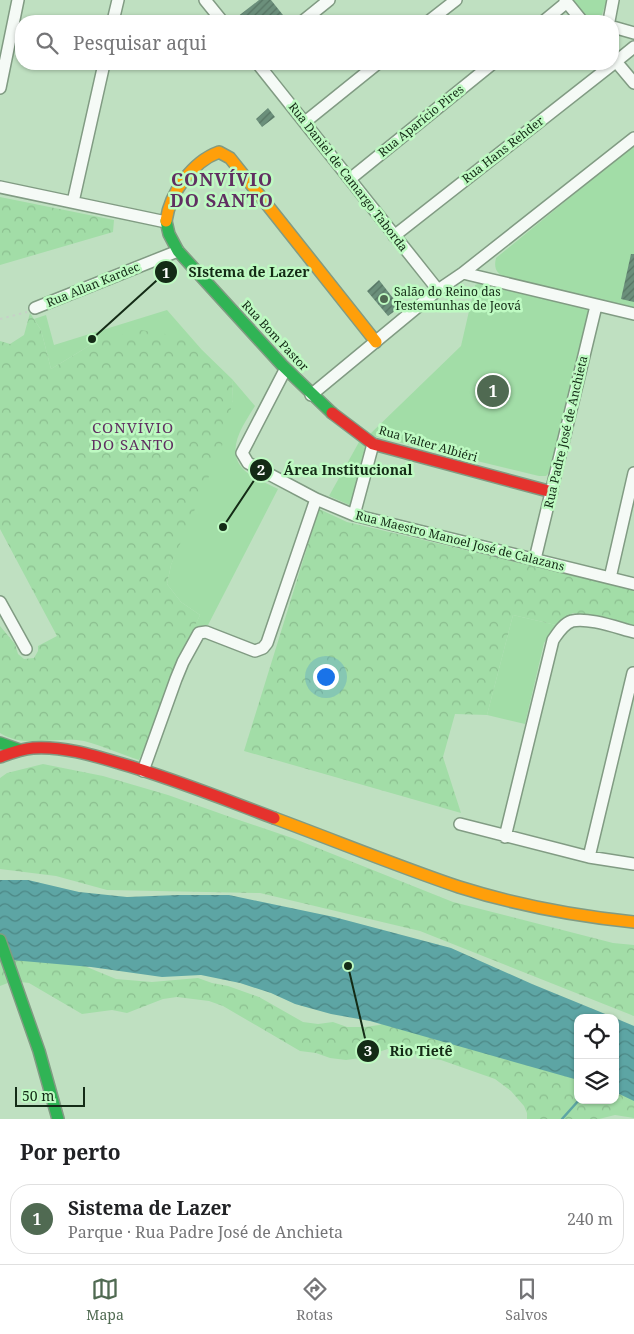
<!DOCTYPE html>
<html lang="pt">
<meta charset="utf-8">
<style>
:root{--surface:#fff;--page:#f6f6f6;--text:#202124;--muted:#757577;--line:#e0e0e0;--accent:#506a52}
body{margin:0;font-family:"Noto Serif",serif;background:var(--page);color:var(--text)}
.controls{position:absolute;right:15px;bottom:15px;display:grid;overflow:hidden;border-radius:10px;box-shadow:0 1px 4px #0004}
.controls button{width:45px;height:45px;display:grid;place-items:center;padding:0;border:0;border-bottom:1px solid var(--line);background:var(--surface);color:var(--text);font:25px sans-serif}
.scale{position:absolute;left:15px;bottom:12px;width:70px;box-sizing:border-box;padding-left:5px;border:2px solid #142b16;border-top:0;font-size:14px;line-height:18px;white-space:nowrap;color:#142b16;-webkit-text-stroke:4px #befac2;paint-order:stroke}
.you{position:absolute;left:325px;top:676px;width:18px;height:18px;margin:-12px;border:4px solid #fff;border-radius:50%;background:#1a73e8;box-shadow:0 0 0 8px #1a73e833}
.badge{display:grid;place-items:center;width:32px;height:32px;border-radius:50%;background:var(--accent);color:#fff;font-size:16px;font-weight:700}
.pin{position:absolute;translate:-50% -50%;border:2px solid #fff;box-shadow:0 1px 5px #0006}
.list{margin:0;padding:0;list-style:none}
h2{display:flex;justify-content:space-between;align-items:center;height:65px;margin:0;padding:0 20px;font-size:21px}
h2 small{font-size:16px;font-weight:400;color:var(--muted)}
.list li{display:grid;grid-template-columns:32px 1fr auto;gap:15px;align-items:center;box-sizing:border-box;height:70px;margin:0 10px 10px;padding:0 10px;border:1px solid var(--line);border-radius:20px}
.list b{display:block;font-size:19px;white-space:nowrap}
.list p{margin:0;font-size:16px;white-space:nowrap;color:var(--muted)}
.list em{font-size:16px;font-style:normal;color:var(--muted)}
.icon{flex:none;width:28px;height:28px;fill:none;stroke:currentColor;stroke-width:2;stroke-linecap:round;stroke-linejoin:round}
.map{position:relative;flex:none;width:634px;height:1119px;overflow:hidden}
.search{position:absolute;background:var(--surface);box-shadow:0 1px 4px #0004;left:15px;right:15px;top:15px;height:55px;display:flex;align-items:center;gap:12px;box-sizing:border-box;padding:0 18px;border-radius:20px;color:var(--muted);font-size:19px}
.sheet{height:145px;background:var(--surface)}
nav{display:flex;justify-content:space-around;align-items:center;box-sizing:border-box;height:70px;border-top:1px solid var(--line);background:var(--surface);font-size:14px;color:var(--muted)}
nav a{display:grid;justify-items:center;gap:2px}
nav .on{color:var(--accent)}
.map>svg:first-child{display:block}
.green{fill:#a2dda7}
.forest{fill:url(#forest-crowns)}
.water{fill:url(#water-waves)}
.lines{fill:none;stroke-linecap:round;stroke-linejoin:round}
.stream{stroke:#5da5a4;stroke-width:2.5}
.building{fill:url(#building-hatch)}
.street-casing{stroke:#819b83;stroke-width:14}
.fast-casing{stroke:#819b83;stroke-width:14}
.slow-casing{stroke:#819b83;stroke-width:14}
.jam-casing{stroke:#819b83;stroke-width:14}
.path{stroke:#c7d0c7;stroke-width:2;stroke-dasharray:2.5 4;stroke-linecap:butt}
.street{stroke:#f5faf6;stroke-width:11}
.fast{stroke:#30b455;stroke-width:11}
.slow{stroke:#ff9f0a;stroke-width:11}
.jam{stroke:#e5322d;stroke-width:11}
.poi-dot{fill:#506a52;stroke:#befac2;stroke-width:2}
.labels{text-anchor:middle;stroke-width:5;stroke-linejoin:round;paint-order:stroke}
.street-label{font-size:12px;fill:#142b16;stroke:#befac2}
.poi-label{font-size:12px;fill:#142b16;stroke:#befac2;text-anchor:start}
.quarter-label{font-size:15px;letter-spacing:1px;fill:#602f61;stroke:#befac2}
.district-label{font-size:18px;font-weight:bold;letter-spacing:1px;fill:#602f61;stroke:#befac2}
.leader{fill:none;stroke:#142b16;stroke-width:2}
.callout-dot{fill:#142b16;stroke:#befac2;stroke-width:2}
.mark-label{font-size:15px;text-anchor:middle;font-weight:bold;fill:#fff}
.callout-label{font-size:14px;text-anchor:middle;font-weight:bold;fill:#142b16;stroke:#befac2;stroke-width:5;stroke-linejoin:round;paint-order:stroke}
</style>
<div class="map">
<svg width="634" height="1119" viewBox="0 0 634 1119">
<defs>
<pattern id="forest-crowns" width="20" height="18" patternUnits="userSpaceOnUse" patternTransform="scale(1.25)"><rect width="20" height="18" fill="#a2dda7"/><path d="M2 6a3 3 0 1 1 6 0M12 15a3 3 0 1 1 6 0" fill="none" stroke="#8bbe8f"/></pattern>
<pattern id="water-waves" width="16" height="10" patternUnits="userSpaceOnUse" patternTransform="scale(1.25)"><rect width="16" height="10" fill="#5da5a4"/><path d="M0 5q4-4 8 0t8 0" fill="none" stroke="#4c8785"/></pattern>
<pattern id="building-hatch" width="6" height="6" patternUnits="userSpaceOnUse" patternTransform="scale(1.25)"><rect width="6" height="6" fill="#6b8f7b"/><path d="M-1 1l2-2M0 6l6-6M5 7l2-2" fill="none" stroke="#577564"/></pattern>
</defs>
<rect width="100%" height="100%" fill="#bfe0c1"/>
<!-- green -->
<path class="green" d="M 570,0 L 607,0 L 601,17 C 586,23 579,11 570,0 Z
M 634,145 L 634,308 L 508,279 C 498,274 493,270 496,258 Z
M 487,281 L 589,308 L 551,471 L 546,476 L 539,476 L 369,435 L 461,346 L 475,285 Z
M 167,310 L 209,358 L 201,349 L 97,341 L 51,369 L 41,330 L 34,319 L 46,315 L 54,345 Z
M 232,379 L 255,406 C 244,424 224,450 244,470 C 251,477 269,484 278,489 L 208,625 L 202,626 L 192,632 L 200,615 L 181,602 L 167,584 L 171,565 L 233,400 Z
M 359,442 L 369,449 L 354,507 L 329,496 Z
M 513,615 L 556,625 L 544,643 L 525,724 L 487,715 Z"/>
<!-- forest -->
<path class="forest" d="M 0,197 L 114,220 L 113,232 L 0,265 Z
M 30,313 L 41,330 L 51,369 L 97,341 L 141,330 L 177,336 L 201,349 L 232,379 L 233,400 L 222,446 L 171,565 L 167,584 L 181,602 L 200,615 C 178,662 160,711 139,760 C 121,754 103,746 84,741 C 57,736 25,749 0,733 L 0,626 L 15,644 L 18,654 L 24,659 L 34,658 L 38,651 L 38,646 L 57,636 L 0,529 L 0,341 L 10,344 L 24,335 Z
M 319,509 L 347,522 L 634,590 L 634,627 L 573,613 L 556,625 L 513,615 L 487,715 L 455,714 L 443,757 L 461,813 L 244,751 Z
M 43,764 L 103,776 L 168,795 L 233,818 L 295,839 L 453,902 L 613,943 L 634,945 L 634,1016 L 420,931 L 260,893 L 107,890 L 56,876 L 0,869 L 0,778 L 7,773 Z
M 36,946 L 116,979 L 152,982 L 198,978 L 212,983 L 228,986 L 259,997 L 303,1022 L 318,1024 L 333,1022 L 347,1027 L 365,1027 L 379,1025 L 397,1018 L 578,1075 L 578,1100 L 615,1100 L 615,1069 L 634,1071 L 634,1118 L 615,1115 L 599,1119 L 527,1119 L 527,1113 L 524,1106 L 511,1091 L 495,1079 L 441,1060 L 425,1058 L 394,1047 L 360,1058 L 346,1060 L 330,1058 L 316,1053 L 300,1051 L 223,1006 L 209,1001 L 177,997 L 163,999 L 127,1013 L 112,1010 L 82,1014 L 29,983 L 13,981 L 0,986 L 0,959 Z"/>
<!-- water -->
<path class="water" d="M 0,880 L 28,880 L 79,892 L 127,897 L 178,895 L 229,895 L 334,917 L 451,948 L 532,984 L 615,1018 L 578,1018 L 578,1080 L 370,1021 L 331,1014 L 295,1004 L 271,993 L 240,983 L 201,975 L 162,977 L 91,967 L 0,959 Z
M 615,1018 L 634,1026 L 634,1101 L 615,1092 Z"/>
<g class="lines">
<!-- stream -->
<path class="stream" d="M 562,1119 L 579,1100"/>
</g>
<!-- building -->
<path class="building" d="M 259,0 L 271,0 L 283,15 L 275,21 L 232,21 Z
M 268,108 L 275,117 L 262,127 L 256,119 Z
M 631,254 L 634,254 L 634,302 L 621,299 Z
M 379,280 L 400,307 L 388,316 L 367,291 Z"/>
<g class="lines">
<defs>
<path id="street" d="M 205,0 L 222,21
M 565,0 L 582,21
M 113,21 L 118,0
M 303,21 L 329,0
M 429,21 L 456,0
M 544,21 L 567,2
M 609,21 L 613,0
M 613,27 L 634,33
M 613,58 L 634,83
M 258,64 L 438,290
M 613,64 L 634,47
M 0,88 L 18,0
M 305,122 L 377,64
M 350,179 L 492,64
M 0,187 L 166,222
M 73,202 L 104,64
M 394,236 L 613,64
M 463,273 L 634,314
M 35,308 L 178,251
M 285,370 L 242,453 L 248,463 L 316,499 L 354,515 L 634,584
M 311,395 L 438,290 L 463,273 L 634,138
M 354,515 L 373,444
M 535,559 L 596,306
M 610,578 L 634,473
M 0,602 L 26,649
M 143,771 L 176,679 L 183,662 L 199,633 L 206,632 L 255,651 L 263,648 L 267,643 L 316,499
M 460,824 L 589,857 L 634,864
M 505,837 L 553,640 C 558,633 563,624 572,621 C 588,617 618,628 634,632
M 589,857 L 633,673"/>
<path id="fast" d="M 166,221 L 169,234 L 178,251 L 282,365 L 332,413
M 0,743 L 20,750
M 0,940 L 39,1051 L 58,1119"/>
<path id="slow" d="M 166,221 C 170,193 192,162 219,152 L 230,158 L 376,342
M 274,818 C 336,841 397,866 459,887 C 516,905 575,916 634,922"/>
<path id="jam" d="M 332,413 L 373,444 L 552,492
M 0,757 C 11,753 21,749 33,748 C 62,746 92,755 119,763 C 172,778 223,799 274,818"/>
</defs>
<!-- street casing -->
<use href="#street" class="street-casing"/>
<!-- fast casing -->
<use href="#fast" class="fast-casing"/>
<!-- slow casing -->
<use href="#slow" class="slow-casing"/>
<!-- jam casing -->
<use href="#jam" class="jam-casing"/>
<!-- path -->
<path class="path" d="M 0,319 L 27,312"/>
<!-- street -->
<use href="#street" class="street"/>
<!-- fast -->
<use href="#fast" class="fast"/>
<!-- slow -->
<use href="#slow" class="slow"/>
<!-- jam -->
<use href="#jam" class="jam"/>
</g>
<!-- markers -->
<circle class="poi-dot" cx="384" cy="299" r="5"/>
<g class="labels">
<!-- street labels -->
<g class="street-label">
<text transform="translate(421 121) rotate(-39)" y="4">Rua Aparício Pires</text>
<text transform="translate(503 150) rotate(-38)" y="4">Rua Hans Rehder</text>
<text transform="translate(348 177) rotate(52)" y="4">Rua Daniel de Camargo Taborda</text>
<text transform="translate(93 285) rotate(-22)" y="4">Rua Allan Kardec</text>
<text transform="translate(275 336) rotate(47)" y="4">Rua Bom Pastor</text>
<text transform="translate(566 432) rotate(-77)" y="4">Rua Padre José de Anchieta</text>
<text transform="translate(428 444) rotate(16)" y="4">Rua Valter Albiéri</text>
<text transform="translate(460 541) rotate(14)" y="4">Rua Maestro Manoel José de Calazans</text>
</g>
<!-- poi labels -->
<g class="poi-label">
<text x="394" y="296">Salão do Reino das<tspan x="394" dy="14">Testemunhas de Jeová</tspan></text>
</g>
<!-- quarter labels -->
<g class="quarter-label">
<text x="133" y="433">CONVÍVIO<tspan x="133" dy="17">DO SANTO</tspan></text>
</g>
<!-- district labels -->
<g class="district-label">
<text x="222" y="186">CONVÍVIO<tspan x="222" dy="21">DO SANTO</tspan></text>
</g>
</g>
<!-- callouts -->
<path class="leader" d="M92 339L166 272M223 527L261 470M348 966L368 1051"/>
<g class="callout-dot">
<circle cx="92" cy="339" r="5"/>
<circle cx="223" cy="527" r="5"/>
<circle cx="348" cy="966" r="5"/>
<circle cx="166" cy="272" r="12"/>
<circle cx="261" cy="470" r="12"/>
<circle cx="368" cy="1051" r="12"/>
</g>
<g class="mark-label">
<text x="166" y="278">1</text>
<text x="261" y="475">2</text>
<text x="368" y="1056">3</text>
</g>
<g class="callout-label">
<text x="249" y="277">SIstema de Lazer</text>
<text x="348" y="475">Área Institucional</text>
<text x="421" y="1056">Rio Tietê</text>
</g>
</svg>
<div class="controls">
<button><svg class="icon" aria-label="locate" viewBox="0 0 24 24"><circle cx="12" cy="12" r="6"/><path d="M12 2v4M12 18v4M2 12h4M18 12h4"/></svg></button>
<button><svg class="icon" aria-label="layers" viewBox="0 0 24 24"><path d="M12 4l9 5-9 5-9-5zM3 14l9 5 9-5"/></svg></button>
</div>
<div class="scale">50 m</div>
<div class="you"></div>
<div class="pin badge" style="left:493px;top:391px">1</div>
<div class="search"><svg class="icon" aria-label="search" viewBox="0 0 24 24"><circle cx="10" cy="10" r="6"/><path d="M15 15l6 6"/></svg>Pesquisar aqui</div>
</div>
<section class="sheet">
<h2>Por perto<small></small></h2>
<ul class="list">
<li><span class="badge">1</span><div><b>Sistema de Lazer</b><p>Parque · Rua Padre José de Anchieta</p></div><em>240 m</em></li>
</ul>
</section>
<nav>
<a class="on"><svg class="icon" aria-label="map" viewBox="0 0 24 24"><path d="M3 6l6-2 6 2 6-2v14l-6 2-6-2-6 2zM9 4v14M15 6v14"/></svg>Mapa</a>
<a><svg class="icon" aria-label="directions" viewBox="0 0 24 24"><path d="M12 3l9 9-9 9-9-9zM9 14v-3h6M13 9l2 2-2 2"/></svg>Rotas</a>
<a><svg class="icon" aria-label="saved" viewBox="0 0 24 24"><path d="M7 4h10v16l-5-4-5 4z"/></svg>Salvos</a>
</nav>
